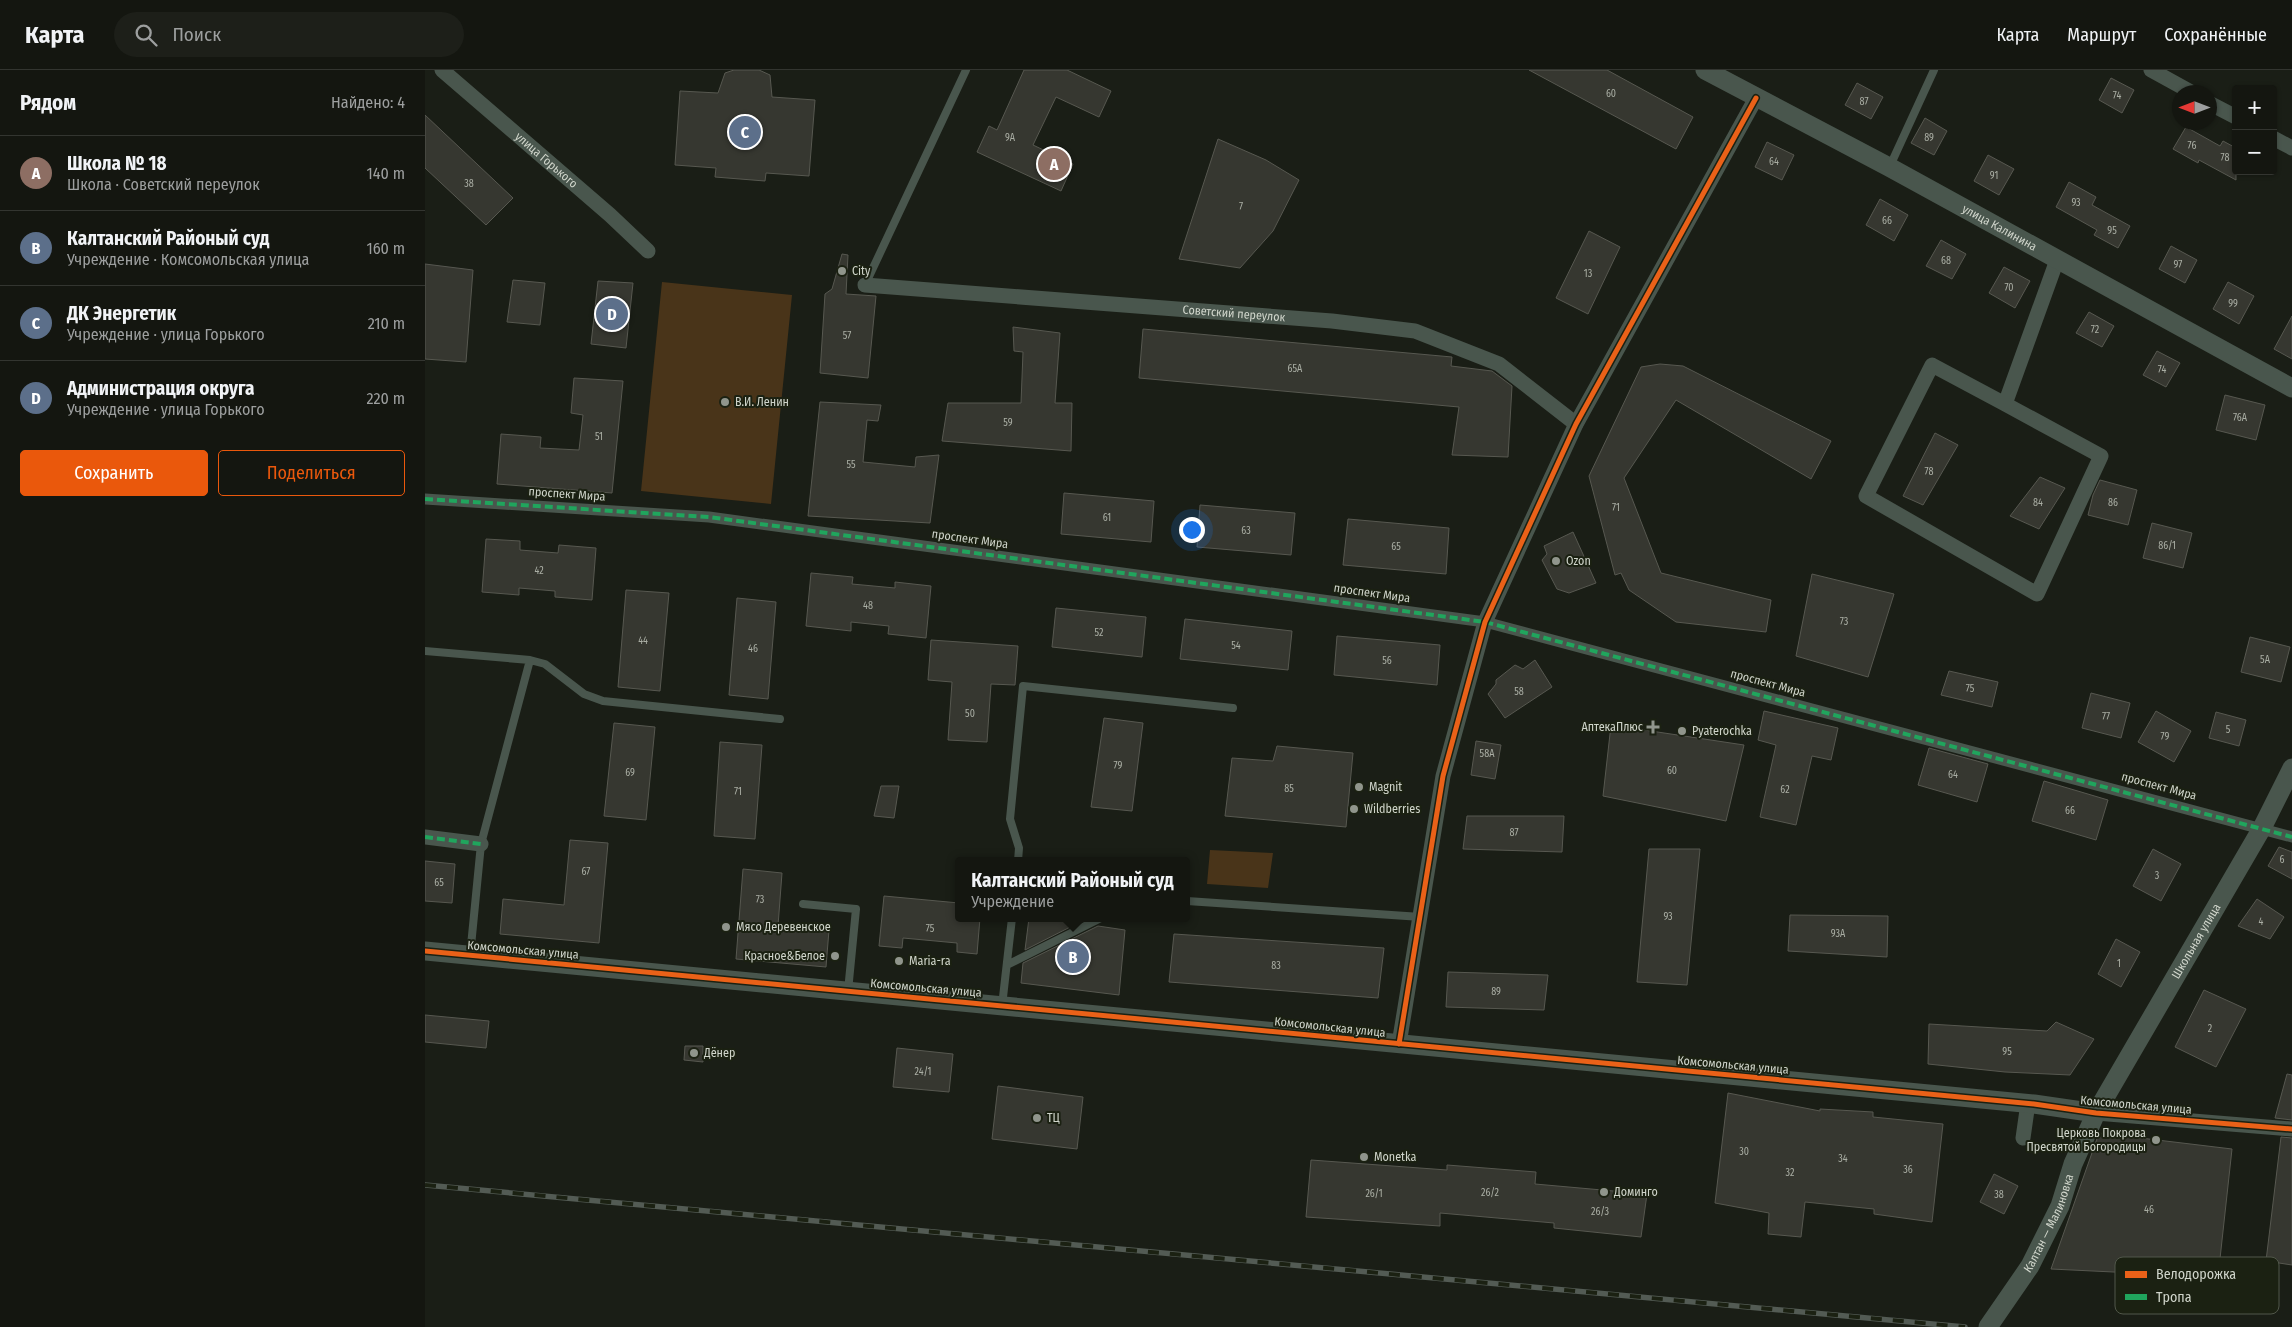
<!DOCTYPE html>
<html lang="ru">
<meta charset="utf-8">
<style>
:root{--surface:#141610;--page:#1d1f19;--text:#f1f3f6;--muted:#9d9f9f;--line:#333530;--accent:#ea580c}
body{margin:0;font-family:"Fira Sans Condensed",sans-serif;background:var(--page);color:var(--text)}
.controls{position:absolute;right:15px;top:15px;display:grid;overflow:hidden;border-radius:5px;box-shadow:0 1px 4px #0004}
.controls button{width:45px;height:45px;display:grid;place-items:center;padding:0;border:0;border-bottom:1px solid var(--line);background:var(--surface);color:var(--text);font:25px sans-serif}
.compass{position:absolute;left:1747px;top:15px;width:45px;height:45px;border-radius:50%;background:var(--surface);box-shadow:0 1px 4px #0004;rotate:270deg}
.you{position:absolute;left:766px;top:459px;width:18px;height:18px;margin:-12px;border:4px solid #fff;border-radius:50%;background:#1a73e8;box-shadow:0 0 0 8px #1a73e833}
.badge{display:grid;place-items:center;width:32px;height:32px;border-radius:50%;background:var(--accent);color:#fff;font-size:16px;font-weight:700}
.pin{position:absolute;translate:-50% -50%;border:2px solid #fff;box-shadow:0 1px 5px #0006}
.popup{position:absolute;left:530px;top:787px;width:235px;height:65px;box-sizing:border-box;display:grid;place-content:center;border-radius:5px;background:var(--surface);filter:drop-shadow(0 1px 4px #0005);font-size:16px;white-space:nowrap;color:var(--muted)}
.popup b{font-size:19px;color:var(--text)}
.popup::after{content:'';position:absolute;left:50%;top:100%;margin-left:-10px;border:10px solid transparent;border-top-color:var(--surface)}
.list{margin:0;padding:0;list-style:none}
h2{display:flex;justify-content:space-between;align-items:center;height:65px;margin:0;padding:0 20px;font-size:21px}
h2 small{font-size:16px;font-weight:400;color:var(--muted)}
.list li{display:grid;grid-template-columns:32px 1fr auto;gap:15px;align-items:center;box-sizing:border-box;height:75px;padding:0 20px;border-top:1px solid var(--line)}
.list b{display:block;font-size:19px;white-space:nowrap}
.list p{margin:0;font-size:16px;white-space:nowrap;color:var(--muted)}
.list em{font-size:16px;font-style:normal;color:var(--muted)}
.actions{display:flex;gap:10px;padding:15px 20px}
.actions a{flex:1;padding:11px 0;border:1px solid var(--accent);border-radius:5px;text-align:center;font-size:18px;color:var(--accent)}
.actions .main{background:var(--accent);color:#fff}
.icon{flex:none;width:28px;height:28px;fill:none;stroke:currentColor;stroke-width:2;stroke-linecap:round;stroke-linejoin:round}
.map{position:relative;flex:none;width:1867px;height:1257px;overflow:hidden}
header{display:flex;align-items:center;gap:30px;box-sizing:border-box;height:70px;padding:0 25px;background:var(--surface);border-bottom:1px solid var(--line)}
header strong{font-size:24px}
nav{display:flex;gap:28px;margin-inline-start:auto;font-size:18px}
.search{width:350px;height:45px;background:var(--page);display:flex;align-items:center;gap:12px;box-sizing:border-box;padding:0 18px;border-radius:28px;color:var(--muted);font-size:19px}
main{display:flex}
aside{flex:1;background:var(--surface)}
.map>svg:first-child{display:block}
.green{fill:#493419}
.building{fill:#363730;stroke:#575850}
.lines{fill:none;stroke-linecap:round;stroke-linejoin:round}
.service{stroke:#49564d;stroke-width:8}
.pedestrian{stroke:#49564d;stroke-width:11}
.minor{stroke:#49564d;stroke-width:15}
.tertiary{stroke:#49564d;stroke-width:19}
.rail-casing{stroke:#535b54;stroke-width:5.5}
.rail{stroke:#1b2112;stroke-width:4;stroke-dasharray:11;stroke-linecap:butt}
.quiet{stroke:#20a55d;stroke-width:4;stroke-dasharray:8 4;stroke-linecap:butt}
.cycleway-casing{stroke:#1b2112;stroke-width:8}
.cycleway{stroke:#ea6118;stroke-width:5}
.poi-dot{fill:#90958c;stroke:#1b2112;stroke-width:2}
.labels{text-anchor:middle;stroke-width:4;stroke-linejoin:round;paint-order:stroke}
.number-label{font-size:10px;fill:#aaaea4}
.street-label{font-size:12px;fill:#d0d5cb;stroke:#1b2112}
.poi-label{font-size:12px;fill:#d0d5cb;stroke:#1b2112;text-anchor:start}
.key{fill:#1b2112;stroke:#51574a;stroke-width:1}
.key-label{font-size:14px;fill:#d0d5cb}
</style>
<header>
<strong>Карта</strong>
<div class="search"><svg class="icon" aria-label="search" viewBox="0 0 24 24"><circle cx="10" cy="10" r="6"/><path d="M15 15l6 6"/></svg>Поиск</div>
<nav><a>Карта</a><a>Маршрут</a><a>Сохранённые</a></nav>
</header>
<main>
<aside>
<h2>Рядом<small>Найдено: 4</small></h2>
<ul class="list">
<li><span class="badge" style="background:#8d6e63">A</span><div><b>Школа № 18</b><p>Школа · Советский переулок</p></div><em>140 m</em></li>
<li><span class="badge" style="background:#5c6f8a">B</span><div><b>Калтанский Районый суд</b><p>Учреждение · Комсомольская улица</p></div><em>160 m</em></li>
<li><span class="badge" style="background:#5c6f8a">C</span><div><b>ДК Энергетик</b><p>Учреждение · улица Горького</p></div><em>210 m</em></li>
<li><span class="badge" style="background:#5c6f8a">D</span><div><b>Администрация округа</b><p>Учреждение · улица Горького</p></div><em>220 m</em></li>
</ul>
<div class="actions"><a class="main">Сохранить</a><a>Поделиться</a></div>
</aside>
<div class="map">
<svg width="1867" height="1257" viewBox="0 0 1867 1257">
<rect width="100%" height="100%" fill="#1a1e16"/>
<!-- green -->
<path class="green" d="M 237,212 L 367,225 L 346,434 L 216,421 Z
M 785,780 L 848,783 L 843,818 L 782,814 Z"/>
<!-- building -->
<path class="building" d="M 309,0 L 334,0 L 345,5 L 347,27 L 390,30 L 384,106 L 341,103 L 340,111 L 290,107 L 291,98 L 250,95 L 255,21 L 293,23 L 300,3 Z
M 599,0 L 642,0 L 686,21 L 674,47 L 631,27 L 608,75 L 648,94 L 636,121 L 552,82 L 564,56 L 572,60 Z
M 1104,0 L 1182,0 L 1268,47 L 1251,79 Z
M 1686,8 L 1709,20 L 1697,43 L 1674,30 Z
M 1432,13 L 1458,27 L 1446,49 L 1420,35 Z
M 0,45 L 88,128 L 61,155 L 0,98 Z
M 1500,48 L 1522,61 L 1509,85 L 1486,73 Z
M 1761,57 L 1795,76 L 1798,71 L 1811,78 L 1811,110 L 1774,90 L 1773,93 L 1748,79 Z
M 793,69 L 841,90 L 874,110 L 848,161 L 815,198 L 754,189 Z
M 1342,72 L 1369,85 L 1357,110 L 1330,97 Z
M 1563,85 L 1589,99 L 1574,125 L 1549,111 Z
M 1644,112 L 1671,127 L 1667,135 L 1705,156 L 1693,178 L 1669,165 L 1672,160 L 1631,137 Z
M 1455,129 L 1483,145 L 1469,171 L 1441,155 Z
M 1164,161 L 1195,177 L 1163,244 L 1131,228 Z
M 1516,170 L 1541,184 L 1527,209 L 1501,196 Z
M 1746,176 L 1772,190 L 1760,213 L 1734,199 Z
M 417,184 L 423,185 L 421,224 L 451,226 L 443,308 L 395,303 L 400,224 L 407,219 Z
M 0,194 L 48,200 L 41,292 L 0,289 Z
M 1579,197 L 1605,211 L 1590,238 L 1564,223 Z
M 88,210 L 120,213 L 115,255 L 82,252 Z
M 173,211 L 208,213 L 201,278 L 166,274 Z
M 1803,212 L 1829,226 L 1814,254 L 1788,239 Z
M 1664,242 L 1689,256 L 1677,277 L 1651,263 Z
M 1867,246 L 1867,289 L 1849,279 Z
M 588,257 L 635,263 L 630,333 L 647,333 L 646,381 L 517,371 L 523,333 L 596,333 L 598,282 L 589,281 Z
M 718,259 L 1027,287 L 1026,296 L 1067,301 L 1087,316 L 1083,387 L 1027,385 L 1034,337 L 714,308 Z
M 1732,281 L 1755,293 L 1741,317 L 1718,305 Z
M 1235,294 L 1258,296 L 1406,371 L 1386,409 L 1251,330 L 1199,408 L 1236,503 L 1346,530 L 1341,562 L 1251,552 L 1204,520 L 1196,503 L 1190,505 L 1164,406 L 1216,297 Z
M 149,308 L 198,311 L 187,423 L 72,414 L 76,364 L 116,367 L 115,378 L 154,380 L 158,345 L 146,343 Z
M 1800,325 L 1840,335 L 1831,370 L 1791,360 Z
M 395,332 L 456,335 L 453,351 L 442,350 L 438,392 L 490,397 L 491,387 L 514,385 L 505,453 L 383,446 Z
M 1510,363 L 1533,375 L 1498,435 L 1478,426 Z
M 1615,407 L 1640,418 L 1614,459 L 1585,446 Z
M 1675,410 L 1712,420 L 1703,455 L 1663,445 L 1668,425 Z
M 639,423 L 729,431 L 726,472 L 636,464 Z
M 775,435 L 870,443 L 866,485 L 772,477 Z
M 923,449 L 1024,458 L 1021,504 L 918,495 Z
M 1727,453 L 1767,463 L 1758,498 L 1718,488 Z
M 1148,462 L 1171,513 L 1144,523 L 1132,519 L 1117,490 L 1122,484 L 1119,476 Z
M 61,469 L 95,471 L 95,480 L 133,483 L 134,475 L 171,478 L 167,530 L 130,527 L 130,521 L 94,518 L 94,525 L 57,522 Z
M 386,503 L 428,507 L 427,514 L 470,518 L 470,512 L 506,516 L 501,568 L 463,564 L 464,556 L 426,552 L 426,561 L 381,556 Z
M 1387,504 L 1469,524 L 1443,607 L 1371,586 Z
M 201,520 L 244,523 L 235,621 L 193,617 Z
M 312,528 L 351,532 L 343,629 L 304,625 Z
M 631,538 L 721,547 L 717,587 L 627,577 Z
M 760,549 L 867,561 L 863,600 L 755,589 Z
M 912,566 L 1015,575 L 1012,615 L 909,605 Z
M 1825,567 L 1865,577 L 1856,612 L 1816,602 Z
M 506,570 L 593,576 L 590,615 L 566,614 L 562,672 L 523,670 L 527,612 L 503,610 Z
M 1110,590 L 1127,617 L 1080,648 L 1063,624 L 1071,614 L 1071,610 L 1090,595 L 1098,599 Z
M 1524,601 L 1573,612 L 1567,637 L 1516,625 Z
M 1666,623 L 1705,633 L 1696,668 L 1657,658 Z
M 1339,641 L 1413,658 L 1406,690 L 1387,686 L 1371,755 L 1335,747 L 1351,675 L 1333,670 Z
M 1731,641 L 1766,661 L 1749,692 L 1713,672 Z
M 1791,642 L 1821,650 L 1814,676 L 1784,668 Z
M 679,648 L 718,653 L 707,741 L 666,737 Z
M 189,653 L 230,657 L 221,750 L 179,746 Z
M 1186,655 L 1319,675 L 1301,751 L 1178,726 Z
M 1051,671 L 1076,675 L 1070,709 L 1046,705 Z
M 295,672 L 337,675 L 330,769 L 289,766 Z
M 852,676 L 928,683 L 921,757 L 800,746 L 807,688 L 848,691 Z
M 1504,678 L 1563,694 L 1552,732 L 1493,715 Z
M 1619,711 L 1683,730 L 1671,770 L 1607,751 Z
M 456,716 L 474,716 L 469,748 L 449,746 Z
M 1042,746 L 1139,746 L 1137,782 L 1038,779 Z
M 145,770 L 183,773 L 174,873 L 75,864 L 78,829 L 139,835 Z
M 1854,777 L 1867,782 L 1867,809 L 1843,796 Z
M 1224,779 L 1275,779 L 1262,915 L 1212,912 Z
M 1728,779 L 1756,794 L 1736,831 L 1708,816 Z
M 0,791 L 30,794 L 27,833 L 0,831 Z
M 318,799 L 357,803 L 353,856 L 404,860 L 401,897 L 311,889 Z
M 459,826 L 534,833 L 534,848 L 555,848 L 552,884 L 532,882 L 532,873 L 478,868 L 477,878 L 454,876 Z
M 1832,829 L 1859,847 L 1845,869 L 1813,856 Z
M 1365,845 L 1463,846 L 1462,887 L 1363,881 Z
M 604,848 L 630,848 L 655,852 L 600,880 Z
M 673,856 L 700,860 L 694,925 L 596,913 L 598,893 Z
M 749,864 L 959,878 L 953,928 L 744,912 Z
M 1691,869 L 1715,882 L 1696,917 L 1673,904 Z
M 1023,902 L 1123,905 L 1119,940 L 1021,937 Z
M 1779,920 L 1821,939 L 1791,997 L 1750,977 Z
M 0,945 L 64,951 L 61,978 L 0,972 Z
M 1631,952 L 1669,969 L 1645,1005 L 1580,1002 L 1503,994 L 1504,954 L 1622,961 Z
M 260,976 L 278,976 L 278,992 L 259,990 Z
M 472,978 L 528,984 L 524,1022 L 468,1017 Z
M 1862,1004 L 1867,1005 L 1867,1050 L 1850,1048 Z
M 573,1016 L 658,1027 L 652,1079 L 567,1069 Z
M 1303,1023 L 1395,1041 L 1395,1039 L 1448,1042 L 1448,1047 L 1518,1054 L 1507,1152 L 1449,1144 L 1449,1139 L 1380,1132 L 1376,1167 L 1343,1164 L 1344,1143 L 1290,1133 Z
M 1674,1063 L 1807,1079 L 1793,1207 L 1626,1199 Z
M 1856,1067 L 1867,1068 L 1867,1195 L 1841,1191 Z
M 886,1090 L 1022,1100 L 1022,1095 L 1111,1102 L 1110,1114 L 1222,1124 L 1216,1167 L 1129,1158 L 1129,1153 L 1015,1143 L 1015,1156 L 881,1147 Z
M 1569,1104 L 1593,1116 L 1579,1144 L 1555,1132 Z"/>
<g class="lines">
<!-- service -->
<path class="service" d="M 1465,96 L 1509,0
M 440,215 L 541,0
M 0,581 L 105,590 L 120,594 L 159,624 L 178,631 L 355,649
M 593,791 L 594,778 L 585,749 L 598,616 L 808,638
M 762,831 L 996,847
M 378,834 L 431,839 L 423,921
M 45,886 L 56,774 L 105,590
M 582,895 L 676,848
M 577,936 L 587,848"/>
<!-- pedestrian -->
<path class="pedestrian" d="M 0,429 L 284,447 L 1060,552 L 1867,767"/>
<!-- minor -->
<g class="minor">
<path id="s1" d="M 17,0 L 185,145 L 223,181"/>
<path d="M 1726,0 L 1766,22"/>
<path d="M 1784,33 L 1811,47"/>
<path d="M 1848,68 L 1867,78"/>
<path id="s2" d="M 440,215 L 907,251 L 990,261 L 1074,294 L 1151,354"/>
<path d="M 1580,334 L 1676,386 L 1612,524 L 1441,426 L 1507,295 L 1580,334 L 1632,190"/>
<path d="M 0,767 L 56,774"/>
<path d="M 974,974 L 1018,706 L 1060,552 L 1151,354 L 1331,28"/>
<path d="M 1671,1043 L 1867,1059"/>
<path d="M 1598,1068 L 1603,1033"/>
</g>
<!-- tertiary -->
<g class="tertiary">
<path id="s3" d="M 1280,0 L 1464,97 L 1867,318"/>
<path d="M 0,881 L 1609,1034 L 1671,1043"/>
<path id="s4" d="M 1563,1257 L 1605,1196 L 1635,1136 L 1648,1094 L 1671,1043 L 1837,758 L 1867,698"/>
</g>
<defs>
<path id="rail" d="M 0,1115 L 1540,1257"/>
</defs>
<!-- rail casing -->
<use href="#rail" class="rail-casing"/>
<!-- rail -->
<use href="#rail" class="rail"/>
<!-- quiet -->
<path class="quiet" d="M 0,429 L 284,447 L 1060,552 L 1867,767
M 0,767 L 56,774"/>
<defs>
<path id="cycleway" d="M 0,881 L 1609,1034 L 1671,1043 L 1867,1059
M 974,974 L 1018,706 L 1060,552 L 1151,354 L 1331,28"/>
</defs>
<!-- cycleway casing -->
<use href="#cycleway" class="cycleway-casing"/>
<!-- cycleway -->
<use href="#cycleway" class="cycleway"/>
</g>
<!-- markers -->
<g class="poi-dot">
<circle cx="417" cy="201" r="5"/>
<circle cx="300" cy="332" r="5"/>
<circle cx="1131" cy="491" r="5"/>
<path d="M1225.5 649.5h5v5h5v5h-5v5h-5v-5h-5v-5h5z"/>
<circle cx="1257" cy="661" r="5"/>
<circle cx="934" cy="717" r="5"/>
<circle cx="929" cy="739" r="5"/>
<circle cx="301" cy="857" r="5"/>
<circle cx="410" cy="886" r="5"/>
<circle cx="474" cy="891" r="5"/>
<circle cx="269" cy="983" r="5"/>
<circle cx="612" cy="1048" r="5"/>
<circle cx="1731" cy="1070" r="5"/>
<circle cx="939" cy="1087" r="5"/>
<circle cx="1179" cy="1122" r="5"/>
</g>
<g class="labels">
<!-- number labels -->
<g class="number-label">
<text x="1186" y="27">60</text>
<text x="1692" y="29">74</text>
<text x="1439" y="35">87</text>
<text x="585" y="71">9А</text>
<text x="1504" y="71">89</text>
<text x="1767" y="79">76</text>
<text x="1800" y="91">78</text>
<text x="1349" y="95">64</text>
<text x="1569" y="109">91</text>
<text x="44" y="117">38</text>
<text x="1651" y="136">93</text>
<text x="816" y="140">7</text>
<text x="1462" y="154">66</text>
<text x="1687" y="164">95</text>
<text x="1521" y="194">68</text>
<text x="1753" y="198">97</text>
<text x="1163" y="207">13</text>
<text x="1584" y="221">70</text>
<text x="1808" y="237">99</text>
<text x="1670" y="263">72</text>
<text x="422" y="269">57</text>
<text x="870" y="302">65А</text>
<text x="1737" y="303">74</text>
<text x="1815" y="351">76А</text>
<text x="583" y="356">59</text>
<text x="174" y="370">51</text>
<text x="426" y="398">55</text>
<text x="1504" y="405">78</text>
<text x="1613" y="436">84</text>
<text x="1688" y="436">86</text>
<text x="1191" y="441">71</text>
<text x="682" y="451">61</text>
<text x="821" y="464">63</text>
<text x="1742" y="479">86/1</text>
<text x="971" y="480">65</text>
<text x="114" y="504">42</text>
<text x="443" y="539">48</text>
<text x="1419" y="555">73</text>
<text x="674" y="566">52</text>
<text x="218" y="574">44</text>
<text x="811" y="579">54</text>
<text x="328" y="582">46</text>
<text x="1840" y="593">5А</text>
<text x="962" y="594">56</text>
<text x="1545" y="622">75</text>
<text x="1094" y="625">58</text>
<text x="545" y="647">50</text>
<text x="1681" y="650">77</text>
<text x="1803" y="663">5</text>
<text x="1740" y="670">79</text>
<text x="1062" y="687">58А</text>
<text x="693" y="699">79</text>
<text x="1247" y="704">60</text>
<text x="205" y="706">69</text>
<text x="1528" y="708">64</text>
<text x="864" y="722">85</text>
<text x="1360" y="723">62</text>
<text x="313" y="725">71</text>
<text x="1645" y="744">66</text>
<text x="1089" y="766">87</text>
<text x="1857" y="793">6</text>
<text x="161" y="805">67</text>
<text x="1732" y="809">3</text>
<text x="14" y="816">65</text>
<text x="335" y="833">73</text>
<text x="1243" y="850">93</text>
<text x="1836" y="855">4</text>
<text x="505" y="862">75</text>
<text x="1413" y="867">93А</text>
<text x="1694" y="897">1</text>
<text x="851" y="899">83</text>
<text x="1071" y="925">89</text>
<text x="1785" y="962">2</text>
<text x="1582" y="985">95</text>
<text x="498" y="1005">24/1</text>
<text x="1319" y="1085">30</text>
<text x="1418" y="1092">34</text>
<text x="1483" y="1103">36</text>
<text x="1365" y="1106">32</text>
<text x="1065" y="1126">26/2</text>
<text x="949" y="1127">26/1</text>
<text x="1574" y="1128">38</text>
<text x="1724" y="1143">46</text>
<text x="1175" y="1145">26/3</text>
</g>
<!-- street labels -->
<g class="street-label">
<text dy="4" stroke="none"><textPath href="#s1" startOffset="138">улица Горького</textPath></text>
<text dy="4" stroke="none"><textPath href="#s3" startOffset="334">улица Калинина</textPath></text>
<text dy="4" stroke="none"><textPath href="#s2" startOffset="370">Советский переулок</textPath></text>
<text transform="translate(142 424) rotate(4)" y="4">проспект Мира</text>
<text transform="translate(545 469) rotate(8)" y="4">проспект Мира</text>
<text transform="translate(947 523) rotate(8)" y="4">проспект Мира</text>
<text transform="translate(1343 613) rotate(15)" y="4">проспект Мира</text>
<text transform="translate(1734 716) rotate(15)" y="4">проспект Мира</text>
<text dy="4" stroke="none"><textPath href="#s4" startOffset="440">Школьная улица</textPath></text>
<text transform="translate(98 880) rotate(5)" y="4">Комсомольская улица</text>
<text transform="translate(501 918) rotate(5)" y="4">Комсомольская улица</text>
<text transform="translate(905 957) rotate(6)" y="4">Комсомольская улица</text>
<text transform="translate(1308 995) rotate(5)" y="4">Комсомольская улица</text>
<text transform="translate(1711 1035) rotate(5)" y="4">Комсомольская улица</text>
<text dy="4" stroke="none"><textPath href="#s4" startOffset="121">Калтан — Малиновка</textPath></text>
</g>
<!-- poi labels -->
<g class="poi-label">
<text x="427" y="205">City</text>
<text x="310" y="336">В.И. Ленин</text>
<text x="1141" y="495">Ozon</text>
<text x="1218" y="661" text-anchor="end">АптекаПлюс</text>
<text x="1267" y="665">Pyaterochka</text>
<text x="944" y="721">Magnit</text>
<text x="939" y="743">Wildberries</text>
<text x="311" y="861">Мясо Деревенское</text>
<text x="400" y="890" text-anchor="end">Красное&amp;Белое</text>
<text x="484" y="895">Maria-ra</text>
<text x="279" y="987">Дёнер</text>
<text x="622" y="1052">ТЦ</text>
<text x="1721" y="1067" text-anchor="end">Церковь Покрова<tspan x="1721" dy="14">Пресвятой Богородицы</tspan></text>
<text x="949" y="1091">Monetka</text>
<text x="1189" y="1126">Доминго</text>
</g>
</g>
<!-- legend -->
<rect x="1690" y="1187" width="164" height="57" rx="8" class="key"/>
<rect x="1700" y="1201" width="22" height="7" fill="#ea6118"/>
<rect x="1700" y="1224" width="22" height="6" fill="#20a55d"/>
<g class="key-label">
<text x="1731" y="1209">Велодорожка</text>
<text x="1731" y="1232">Тропа</text>
</g>
</svg>
<div class="controls">
<button>+</button>
<button>−</button>
</div>
<svg class="compass" viewBox="-18 -18 36 36"><path d="M0-13l5 13h-10z" fill="#e53935"/><path d="M0 13l5-13h-10z" fill="#9d9f9f"/></svg>
<div class="you"></div>
<div class="pin badge" style="left:629px;top:94px;background:#8d6e63">A</div>
<div class="pin badge" style="left:648px;top:887px;background:#5c6f8a">B</div>
<div class="popup"><b>Калтанский Районый суд</b>Учреждение</div>
<div class="pin badge" style="left:320px;top:62px;background:#5c6f8a">C</div>
<div class="pin badge" style="left:187px;top:244px;background:#5c6f8a">D</div>
</div>
</main>
